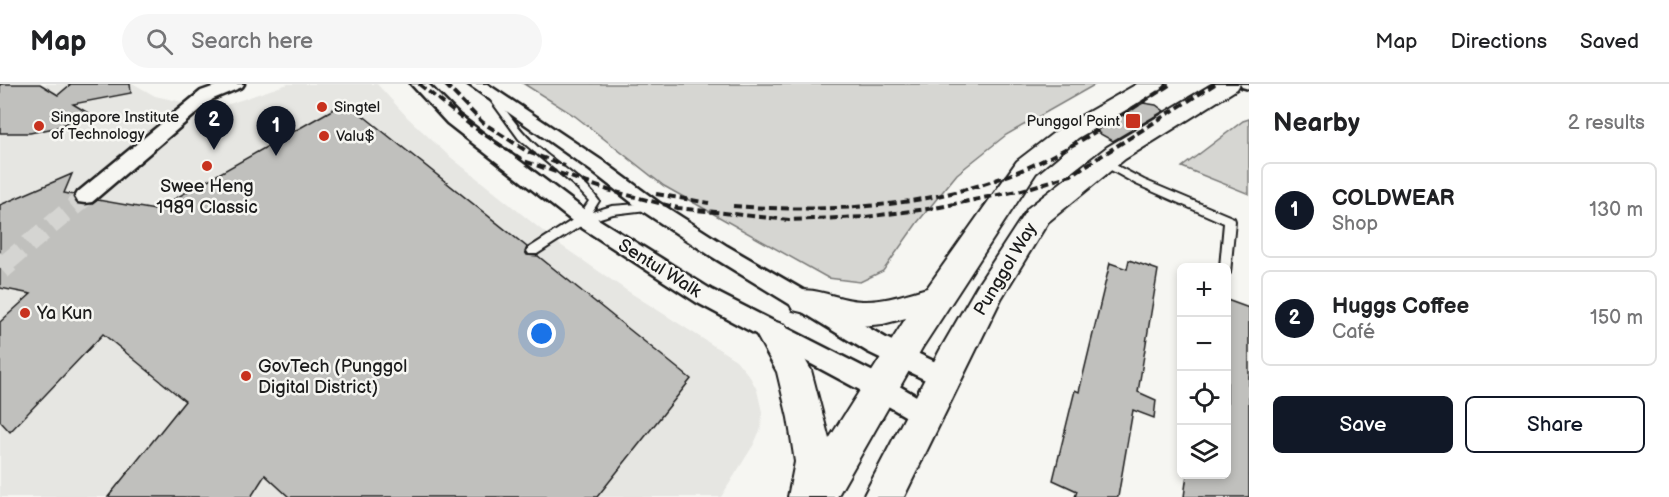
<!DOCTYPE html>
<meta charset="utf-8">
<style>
:root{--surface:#fff;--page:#f6f6f6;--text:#202124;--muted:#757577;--line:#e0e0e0;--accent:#111827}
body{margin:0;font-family:"Balsamiq Sans",sans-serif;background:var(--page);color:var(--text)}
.controls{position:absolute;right:18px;bottom:18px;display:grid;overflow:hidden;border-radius:9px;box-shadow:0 3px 9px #0003}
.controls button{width:54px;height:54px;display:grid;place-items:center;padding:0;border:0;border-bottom:2px solid var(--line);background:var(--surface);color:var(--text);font:30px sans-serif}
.you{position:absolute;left:542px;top:250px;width:21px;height:21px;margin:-15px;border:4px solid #fff;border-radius:50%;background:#1a73e8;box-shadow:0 0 0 9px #1a73e833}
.badge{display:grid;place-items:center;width:39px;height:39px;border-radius:50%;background:var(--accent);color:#fff;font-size:20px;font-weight:700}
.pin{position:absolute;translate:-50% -50px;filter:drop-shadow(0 2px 3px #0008)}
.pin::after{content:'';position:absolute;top:32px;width:21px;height:18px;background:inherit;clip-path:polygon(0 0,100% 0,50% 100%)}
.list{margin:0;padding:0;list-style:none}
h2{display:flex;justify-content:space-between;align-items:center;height:78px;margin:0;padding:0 24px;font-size:26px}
h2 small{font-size:20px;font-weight:400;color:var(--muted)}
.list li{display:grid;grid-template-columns:39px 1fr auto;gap:18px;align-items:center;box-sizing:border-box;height:96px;margin:0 12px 12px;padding:0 12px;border:2px solid var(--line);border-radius:9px}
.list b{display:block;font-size:22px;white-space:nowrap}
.list p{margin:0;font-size:20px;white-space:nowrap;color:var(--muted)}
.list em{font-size:20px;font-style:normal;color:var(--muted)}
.actions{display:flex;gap:12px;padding:18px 24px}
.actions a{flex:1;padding:14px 0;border:2px solid var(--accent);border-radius:9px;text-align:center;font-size:21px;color:var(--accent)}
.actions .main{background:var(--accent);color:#fff}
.icon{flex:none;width:33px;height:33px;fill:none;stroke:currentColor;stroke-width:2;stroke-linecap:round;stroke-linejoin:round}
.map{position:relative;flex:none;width:1249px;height:413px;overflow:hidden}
header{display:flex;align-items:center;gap:36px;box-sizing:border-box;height:84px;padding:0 30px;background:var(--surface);border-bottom:2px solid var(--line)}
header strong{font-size:28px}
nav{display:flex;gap:33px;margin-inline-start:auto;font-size:21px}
.search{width:420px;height:54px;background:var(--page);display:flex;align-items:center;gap:15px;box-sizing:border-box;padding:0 21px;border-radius:33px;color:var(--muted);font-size:22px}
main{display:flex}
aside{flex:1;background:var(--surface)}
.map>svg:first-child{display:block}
.built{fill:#e6e6e2}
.green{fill:#d6d6d2;stroke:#797977;stroke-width:1.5}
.building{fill:#c0c0bd;stroke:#1c1c1c;stroke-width:1.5}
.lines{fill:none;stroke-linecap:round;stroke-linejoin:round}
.street-tunnel-far1{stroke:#d5d5d2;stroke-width:19;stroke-dasharray:19 10;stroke-linecap:butt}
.street-tunnel{stroke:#d5d5d2;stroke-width:25;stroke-dasharray:25 13;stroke-linecap:butt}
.lane-casing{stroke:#1c1c1c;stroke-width:4}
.street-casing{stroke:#1c1c1c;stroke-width:5}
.secondary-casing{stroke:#1c1c1c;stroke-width:4}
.lane{fill:#f6f6f2;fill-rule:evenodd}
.street{fill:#f6f6f2;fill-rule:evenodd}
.secondary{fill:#f6f6f2;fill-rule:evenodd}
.rail{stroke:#1c1c1c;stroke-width:4;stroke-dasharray:8 4;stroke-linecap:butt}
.poi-dot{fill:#c8321e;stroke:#f6f6f2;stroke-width:2}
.labels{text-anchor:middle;stroke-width:5;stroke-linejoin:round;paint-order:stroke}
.far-poi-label{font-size:15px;fill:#1c1c1c;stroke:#f6f6f2;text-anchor:start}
.poi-label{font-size:18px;fill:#1c1c1c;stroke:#f6f6f2;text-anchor:start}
.street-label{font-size:18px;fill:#1c1c1c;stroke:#f6f6f2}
</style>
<header>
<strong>Map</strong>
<div class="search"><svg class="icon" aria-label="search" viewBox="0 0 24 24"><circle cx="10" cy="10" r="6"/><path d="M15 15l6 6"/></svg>Search here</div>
<nav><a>Map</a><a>Directions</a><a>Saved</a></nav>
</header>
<main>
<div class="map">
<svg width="1249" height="413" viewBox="0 0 1249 413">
<rect width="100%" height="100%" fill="#f6f6f2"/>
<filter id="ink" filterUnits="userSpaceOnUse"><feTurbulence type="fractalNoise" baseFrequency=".0167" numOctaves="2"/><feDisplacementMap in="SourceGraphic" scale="12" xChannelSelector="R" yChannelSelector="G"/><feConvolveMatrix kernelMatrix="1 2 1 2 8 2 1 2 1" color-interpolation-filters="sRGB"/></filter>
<g filter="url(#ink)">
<!-- built -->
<path class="built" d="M 0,0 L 134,0 L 155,12 L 214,25 L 288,0 L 377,0 L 408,34 L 448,71 L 559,160 L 626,206 L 736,276 L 750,293 L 757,306 L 762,328 L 761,344 L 754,360 L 721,413 L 0,413 Z"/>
<!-- green -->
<path class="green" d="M 524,0 L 1096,0 L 1006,51 L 957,90 L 917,139 L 883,187 L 860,198 L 828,194 L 664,102 L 575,32 Z
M 1249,35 L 1249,110 L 1182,83 L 1243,37 Z"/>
<!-- building -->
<path class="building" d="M 0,0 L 40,0 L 58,11 L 71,0 L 130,0 L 131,9 L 73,20 L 88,29 L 59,43 L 30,49 L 0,49 Z
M 346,18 L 527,163 L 525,168 L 527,171 L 538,172 L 691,295 L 597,413 L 289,413 L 265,391 L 251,413 L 108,413 L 185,317 L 103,250 L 10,348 L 0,337 L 0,238 L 31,210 L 0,204 L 0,121 L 72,90 L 64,109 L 74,111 L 78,120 L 92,120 L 98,116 L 155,126 Z
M 1143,19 L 1156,21 L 1164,27 L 1113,57 L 1095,47 Z
M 1129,176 L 1158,186 L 1138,308 L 1156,316 L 1154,334 L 1133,326 L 1118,413 L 1075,413 L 1077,407 L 1053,396 L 1075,306 L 1079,308 L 1110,179 L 1127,185 Z
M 1227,216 L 1249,224 L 1249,413 L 1184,413 L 1187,390 L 1227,390 Z"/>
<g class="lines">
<!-- street-tunnel-far1 -->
<path class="street-tunnel-far1" d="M 6,179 L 85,113"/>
<!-- street-tunnel -->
<path class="street-tunnel" d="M 0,184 L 8,177"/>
<defs>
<path id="lane" d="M 491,8 L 494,9 C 509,32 525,53 546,70 C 565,85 585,97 599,117 L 592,128 L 612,122 L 651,119 L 655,121 L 656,123 L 655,125 L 613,130 L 587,138 L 537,170 L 529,170 L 527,167 L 529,164 L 579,132 L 589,117 L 577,104 L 519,55 L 487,11 Z
M 1104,75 L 1144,96 L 1234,134 L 1235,137 L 1230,189 L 1226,190 L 1226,183 L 1220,183 L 1224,139 L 1136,100 L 1100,80 L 1100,76 Z"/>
<path id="street" d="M 221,0 L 244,0 L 242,3 L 213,15 L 92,118 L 85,119 L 78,118 L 75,113 L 78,108 L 201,7 Z
M 411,0 L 428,0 L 459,31 L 590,130 L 712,206 L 889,296 L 935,323 L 939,331 L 935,339 L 926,342 L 917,339 L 871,312 L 696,218 L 576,140 L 447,39 Z
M 468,0 L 487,0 L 604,78 L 658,118 L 727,162 L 886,254 L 952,286 L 956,293 L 952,300 L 943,303 L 934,300 L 868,268 L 711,172 L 644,128 L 590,86 Z
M 1240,0 L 1249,0 L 1249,5 L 1242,3 Z"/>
<path id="secondary" d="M 1137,0 L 1165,0 L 1162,5 L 1078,54 L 1036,89 L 922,264 L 837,413 L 788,413 L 795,378 L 788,334 L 777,288 L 756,250 L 761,241 L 773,237 L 785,241 L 811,286 L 829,355 L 906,234 L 883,240 L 861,242 L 793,226 L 788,217 L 793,208 C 816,201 838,217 862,217 C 884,218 906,210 927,204 L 1017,77 L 1060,44 Z
M 1213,0 L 1240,0 L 1237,5 L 1125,75 L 1048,138 L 1001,215 L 904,413 L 863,413 L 940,266 L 977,202 L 1028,124 L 1107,63 Z"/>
</defs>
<!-- lane casing -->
<use href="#lane" class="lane-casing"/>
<!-- street casing -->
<use href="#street" class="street-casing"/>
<!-- secondary casing -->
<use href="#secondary" class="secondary-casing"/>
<!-- lane -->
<use href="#lane" class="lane"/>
<!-- street -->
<use href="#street" class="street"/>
<!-- secondary -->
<use href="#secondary" class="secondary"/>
<!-- rail -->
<path class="rail" d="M 419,0 L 469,40 L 524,77 L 608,106 L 678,124 L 789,136 L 865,133 L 935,124 L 1022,106 L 1071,91 L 1215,0
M 445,0 L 482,38 L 528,68 L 565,82
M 656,110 L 709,119
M 733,122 C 835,129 939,124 1033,81 C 1082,59 1126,28 1171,0"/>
</g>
</g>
<!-- markers -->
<g class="poi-dot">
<circle cx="322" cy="23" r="6"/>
<rect x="1125" y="29" width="16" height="16" rx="3"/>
<circle cx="39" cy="42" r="6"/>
<circle cx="324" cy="52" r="6"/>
<circle cx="207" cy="82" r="6"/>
<circle cx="25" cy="229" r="6"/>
<circle cx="246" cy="292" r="6"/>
</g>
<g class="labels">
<!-- far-poi labels -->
<g class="far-poi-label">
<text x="334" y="28">Singtel</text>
<text x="51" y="38">Singapore Institute<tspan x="51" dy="17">of Technology</tspan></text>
<text x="1120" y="42" text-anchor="end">Punggol Point</text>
<text x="336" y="57">Valu$</text>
</g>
<!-- poi labels -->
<g class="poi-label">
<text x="207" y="108" text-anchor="middle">Swee Heng<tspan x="207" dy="21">1989 Classic</tspan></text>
<text x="37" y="235">Ya Kun</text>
<text x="258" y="288">GovTech (Punggol<tspan x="258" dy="21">Digital District)</tspan></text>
</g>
<!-- street labels -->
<g class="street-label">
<text transform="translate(660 184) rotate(32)" y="6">Sentul Walk</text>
<text transform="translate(1005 185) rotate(-59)" y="6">Punggol Way</text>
</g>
</g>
</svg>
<div class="controls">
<button>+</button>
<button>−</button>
<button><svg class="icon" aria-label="locate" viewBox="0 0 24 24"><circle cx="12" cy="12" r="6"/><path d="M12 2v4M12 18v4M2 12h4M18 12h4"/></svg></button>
<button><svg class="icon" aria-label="layers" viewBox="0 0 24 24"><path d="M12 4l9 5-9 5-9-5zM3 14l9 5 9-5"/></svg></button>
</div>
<div class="you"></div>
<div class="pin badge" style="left:276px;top:72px">1</div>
<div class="pin badge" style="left:214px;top:66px">2</div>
</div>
<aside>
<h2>Nearby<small>2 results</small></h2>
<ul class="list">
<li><span class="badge">1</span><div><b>COLDWEAR</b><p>Shop</p></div><em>130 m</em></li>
<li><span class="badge">2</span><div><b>Huggs Coffee</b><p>Café</p></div><em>150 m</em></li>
</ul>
<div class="actions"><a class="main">Save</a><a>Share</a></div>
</aside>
</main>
